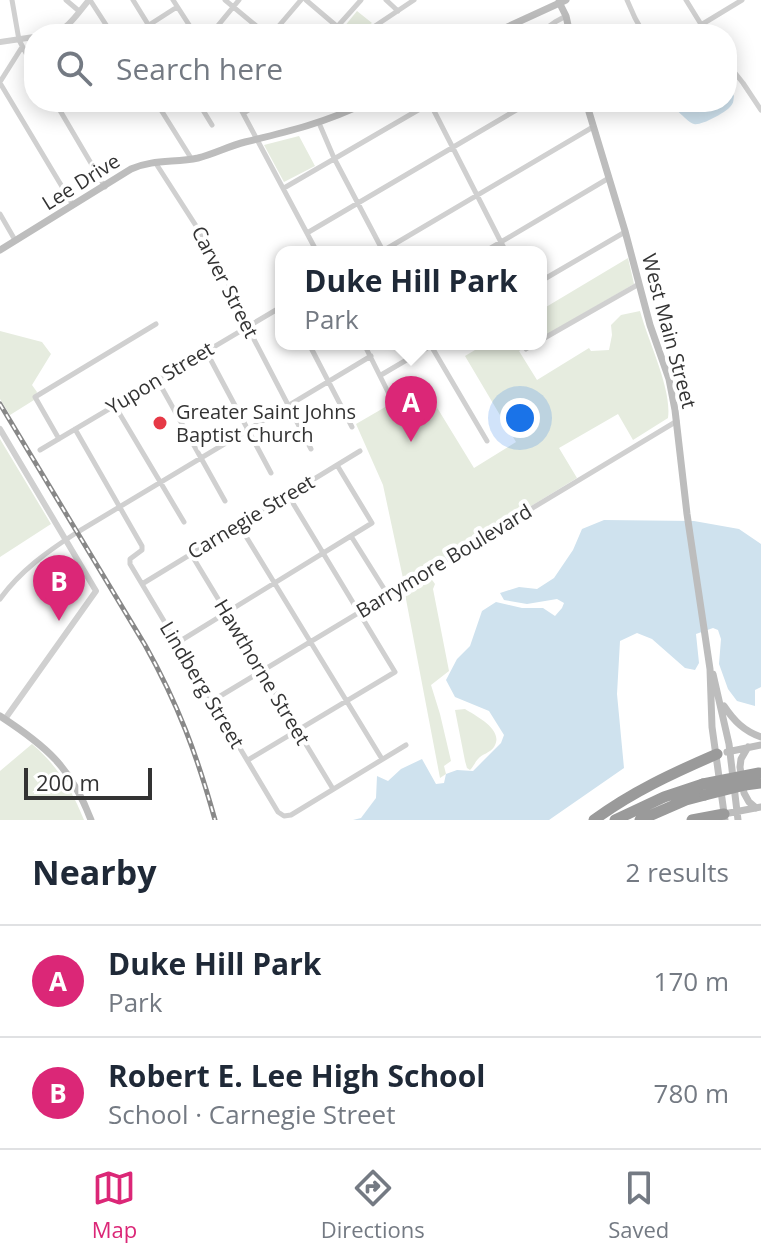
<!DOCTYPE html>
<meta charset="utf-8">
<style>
:root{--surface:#fff;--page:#f6f6f7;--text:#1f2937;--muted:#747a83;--line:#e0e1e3;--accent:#db2777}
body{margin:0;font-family:"Open Sans",sans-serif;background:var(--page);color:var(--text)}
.scale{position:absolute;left:24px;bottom:20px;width:128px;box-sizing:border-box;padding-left:8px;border:4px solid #333;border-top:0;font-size:22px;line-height:28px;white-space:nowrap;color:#333;-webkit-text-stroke:6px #fff;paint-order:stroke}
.you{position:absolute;left:520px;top:418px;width:28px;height:28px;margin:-20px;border:6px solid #fff;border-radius:50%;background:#1a73e8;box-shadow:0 0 0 12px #1a73e833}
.badge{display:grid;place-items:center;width:52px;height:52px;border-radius:50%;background:var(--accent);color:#fff;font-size:26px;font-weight:700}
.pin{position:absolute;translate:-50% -66px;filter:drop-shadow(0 2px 4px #0008)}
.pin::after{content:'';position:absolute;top:42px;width:28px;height:24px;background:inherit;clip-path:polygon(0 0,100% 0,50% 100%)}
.popup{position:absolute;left:275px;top:246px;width:272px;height:104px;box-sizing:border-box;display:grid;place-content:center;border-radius:16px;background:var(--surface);filter:drop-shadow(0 2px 6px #0005);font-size:26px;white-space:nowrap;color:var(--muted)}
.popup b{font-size:30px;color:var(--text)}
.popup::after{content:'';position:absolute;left:50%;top:100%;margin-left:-16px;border:16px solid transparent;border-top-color:var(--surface)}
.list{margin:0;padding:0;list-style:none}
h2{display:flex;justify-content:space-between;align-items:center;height:104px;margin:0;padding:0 32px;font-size:34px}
h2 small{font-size:26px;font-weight:400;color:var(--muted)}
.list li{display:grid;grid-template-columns:52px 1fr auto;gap:24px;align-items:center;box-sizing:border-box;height:112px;padding:0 32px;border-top:2px solid var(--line)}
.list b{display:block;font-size:30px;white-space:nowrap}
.list p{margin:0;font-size:26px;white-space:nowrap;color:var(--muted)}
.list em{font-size:26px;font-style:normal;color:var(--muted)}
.icon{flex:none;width:44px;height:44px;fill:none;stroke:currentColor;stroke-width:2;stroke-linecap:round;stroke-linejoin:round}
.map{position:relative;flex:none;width:761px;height:820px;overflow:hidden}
.search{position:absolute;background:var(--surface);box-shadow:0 4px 20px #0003;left:24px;right:24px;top:24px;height:88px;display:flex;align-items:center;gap:20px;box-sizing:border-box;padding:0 28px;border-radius:32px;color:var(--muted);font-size:30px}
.sheet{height:328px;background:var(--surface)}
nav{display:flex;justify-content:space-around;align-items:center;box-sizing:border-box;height:112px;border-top:2px solid var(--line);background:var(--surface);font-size:22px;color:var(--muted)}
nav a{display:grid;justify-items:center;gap:4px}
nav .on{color:var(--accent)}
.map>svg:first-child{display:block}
.green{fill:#e6ecdf}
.water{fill:#cfe2ee}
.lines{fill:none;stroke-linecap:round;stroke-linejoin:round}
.minor{stroke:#d0d0d0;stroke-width:5}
.tertiary{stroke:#d0d0d0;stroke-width:6}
.secondary{stroke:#bdbdbd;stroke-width:7}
.motorway{stroke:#9a9a9a;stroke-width:11}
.rail-casing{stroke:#888;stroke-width:5}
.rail{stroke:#fff;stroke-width:2;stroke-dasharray:6;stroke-linecap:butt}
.motorway-bridge{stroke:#9a9a9a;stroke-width:11}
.poi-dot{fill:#e63946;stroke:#fff;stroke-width:3}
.labels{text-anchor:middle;stroke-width:8;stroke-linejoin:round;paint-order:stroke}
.street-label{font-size:20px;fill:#333;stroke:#fff}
.poi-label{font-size:20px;fill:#333;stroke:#fff;text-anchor:start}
</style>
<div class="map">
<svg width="761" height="820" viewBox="0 0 761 820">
<rect width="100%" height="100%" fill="#fff"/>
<!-- green -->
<path class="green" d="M 357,11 L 372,23 L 356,34 L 353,34 L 344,27 Z
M 299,136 L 315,166 L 284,182 L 264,145 Z
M 628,258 L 634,284 L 541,338 L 541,310 Z
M 640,311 C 648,341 672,389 668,418 L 633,440 L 618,414 L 559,448 L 577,478 L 415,577 L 411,576 L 411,578 L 404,583 L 383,485 L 356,424 L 399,399 L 398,395 L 422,383 L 474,468 L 516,442 L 465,356 L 485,344 L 530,344 L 519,351 L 537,380 L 589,348 L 591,351 L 609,350 L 612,335 L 611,325 L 621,315 Z
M 0,331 L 42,342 L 51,354 L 32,385 L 37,392 L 34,400 L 10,415 L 0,399 Z
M 0,439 L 51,524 L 0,557 Z
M 428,574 L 435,584 L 433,589 L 449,671 L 431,685 L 440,714 L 451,761 L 444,766 L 446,774 L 440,778 L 405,594 L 413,589 L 413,586 L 418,583 L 418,580 Z
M 465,709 C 476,716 505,730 494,747 C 490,753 482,754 478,759 C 475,762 474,766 470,770 L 467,768 L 465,761 L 455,710 Z
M 32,744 C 57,765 72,790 84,820 L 0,820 L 0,771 Z"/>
<!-- water -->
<path class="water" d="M 730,89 L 734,96 C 733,102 734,103 729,108 C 724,113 701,126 694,124 C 687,122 675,107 668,102 L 727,102 L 727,90 Z
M 604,520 L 694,521 L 739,529 L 761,544 L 761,687 L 755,690 L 755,706 L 737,701 L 728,689 L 719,664 L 721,639 L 718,630 L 713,628 L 696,634 L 699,663 L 695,670 L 685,668 L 652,639 L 637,633 L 620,641 L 617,694 L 624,768 L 549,820 L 353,820 L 361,818 L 376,798 L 377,776 L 388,781 L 401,769 L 422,759 L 436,784 L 444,783 L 446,774 L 457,770 L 473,771 L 501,743 L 504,735 L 489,711 L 455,697 L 446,680 L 457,659 L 470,646 L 482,611 L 496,602 L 522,608 L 543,608 L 555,616 L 562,608 L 564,603 L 557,599 L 527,604 L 504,600 L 500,593 L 519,587 L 537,589 L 554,578 L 573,550 L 582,529 Z"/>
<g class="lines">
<!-- minor -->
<path class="minor" d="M 12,0 L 19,40 L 34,68
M 66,0 L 79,11
M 90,0 L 112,34
M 133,0 L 154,34
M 173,0 L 195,34
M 225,0 L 266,34
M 306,0 L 346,34
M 386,0 L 398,11
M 627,0 L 635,18 L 644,34
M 686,0 L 707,34
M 337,27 L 361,0
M 135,34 L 177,7
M 211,34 L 239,0
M 272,34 L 301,0
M 363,34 L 414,0
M 538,34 L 555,22 L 566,16
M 686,34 L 742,0
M 727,63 L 743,83 L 761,110
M 0,82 L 22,47
M 0,83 L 73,205
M 55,102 L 105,187
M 156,102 L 191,158
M 198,102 L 212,125
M 237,102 L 317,252
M 430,103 L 506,252
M 244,113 L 261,102
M 319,123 L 334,158 L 383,251
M 155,162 L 218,260 L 247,326 L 311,449
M 284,188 L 432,102
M 0,214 L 15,240
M 307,233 L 530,102
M 381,252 L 593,127
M 484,252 L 609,178
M 541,281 L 625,232
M 541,340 L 639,284
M 309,344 L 352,427
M 364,344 L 392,400
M 430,344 L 487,441
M 526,349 L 534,344
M 206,351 L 271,473
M 381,375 L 432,345
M 158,381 L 225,501
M 115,406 L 184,522
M 75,429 L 142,546 L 142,550 L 130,559 L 130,564 L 278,812 L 284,816 L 291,815 L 406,745
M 59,439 L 35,397 L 156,324
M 40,450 L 281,307
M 239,525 L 382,759
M 351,536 L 388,595
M 191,554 L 333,789
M 142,584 L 360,451
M 0,599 C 20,571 48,551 76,533 L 371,356
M 177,643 L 372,523 L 337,465
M 212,701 L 677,421
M 248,760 L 395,672 L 288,495"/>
<!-- tertiary -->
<path class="tertiary" d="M 51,34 C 69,29 77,14 89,0
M 0,42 L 34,37
M 0,429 L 96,591 L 5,719"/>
<!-- secondary -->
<path class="secondary" d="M 559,2 L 566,16 L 570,34
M 492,34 L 566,0
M 586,102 L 625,231 L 650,325 L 669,379 L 675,410 L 687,514 L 710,669 L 712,727 L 725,820
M 0,250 L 131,169 C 153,159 175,163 198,158 C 214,154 229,146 245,142 C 287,132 328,122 367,102
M 713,674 L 729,744 L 738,820
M 724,706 C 734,721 744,731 761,737
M 0,716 C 46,746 71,767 91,820
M 748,747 L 741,759 L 740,767 L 744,793 L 749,802 L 756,808
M 727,752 L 761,745
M 724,814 L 761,807"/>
<!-- motorway -->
<path class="motorway" d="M 594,820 C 632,792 673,773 717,754
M 615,820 L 664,797 L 703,784
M 640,820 L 686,800 L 705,795
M 692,820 L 724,814"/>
<defs>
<path id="rail" d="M 0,404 L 145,645 C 178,704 197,755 215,820"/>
</defs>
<!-- rail casing -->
<use href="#rail" class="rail-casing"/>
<!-- rail -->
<use href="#rail" class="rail"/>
<!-- motorway-bridge -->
<path class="motorway-bridge" d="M 703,784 L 759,773
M 705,795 L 745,785 L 760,783"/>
</g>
<!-- markers -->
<circle class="poi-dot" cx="160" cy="423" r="8"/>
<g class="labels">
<!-- street labels -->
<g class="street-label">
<text transform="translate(81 182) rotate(-32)" y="7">Lee Drive</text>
<text transform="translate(225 282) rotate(63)" y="7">Carver Street</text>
<text transform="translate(669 331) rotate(75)" y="7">West Main Street</text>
<text transform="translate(160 378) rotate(-31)" y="7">Yupon Street</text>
<text transform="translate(251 517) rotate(-31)" y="7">Carnegie Street</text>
<text transform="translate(444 561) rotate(-31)" y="7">Barrymore Boulevard</text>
<text transform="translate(262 672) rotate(59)" y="7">Hawthorne Street</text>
<text transform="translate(202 685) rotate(59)" y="7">Lindberg Street</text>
</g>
<!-- poi labels -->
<g class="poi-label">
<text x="176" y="419">Greater Saint Johns<tspan x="176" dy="23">Baptist Church</tspan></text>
</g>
</g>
</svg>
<div class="scale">200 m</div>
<div class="you"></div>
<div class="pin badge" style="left:411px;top:442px">A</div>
<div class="popup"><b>Duke Hill Park</b>Park</div>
<div class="pin badge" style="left:59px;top:621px">B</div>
<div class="search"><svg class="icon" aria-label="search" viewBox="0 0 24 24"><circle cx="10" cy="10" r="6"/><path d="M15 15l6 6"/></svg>Search here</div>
</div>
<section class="sheet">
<h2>Nearby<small>2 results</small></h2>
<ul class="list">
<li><span class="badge">A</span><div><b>Duke Hill Park</b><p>Park</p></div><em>170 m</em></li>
<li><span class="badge">B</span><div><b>Robert E. Lee High School</b><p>School · Carnegie Street</p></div><em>780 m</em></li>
</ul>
</section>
<nav>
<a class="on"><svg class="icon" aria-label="map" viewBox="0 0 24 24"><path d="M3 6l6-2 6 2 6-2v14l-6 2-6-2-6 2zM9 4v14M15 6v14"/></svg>Map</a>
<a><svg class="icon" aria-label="directions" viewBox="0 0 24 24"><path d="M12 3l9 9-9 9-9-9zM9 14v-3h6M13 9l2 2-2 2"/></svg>Directions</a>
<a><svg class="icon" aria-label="saved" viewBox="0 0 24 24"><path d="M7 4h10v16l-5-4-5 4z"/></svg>Saved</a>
</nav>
